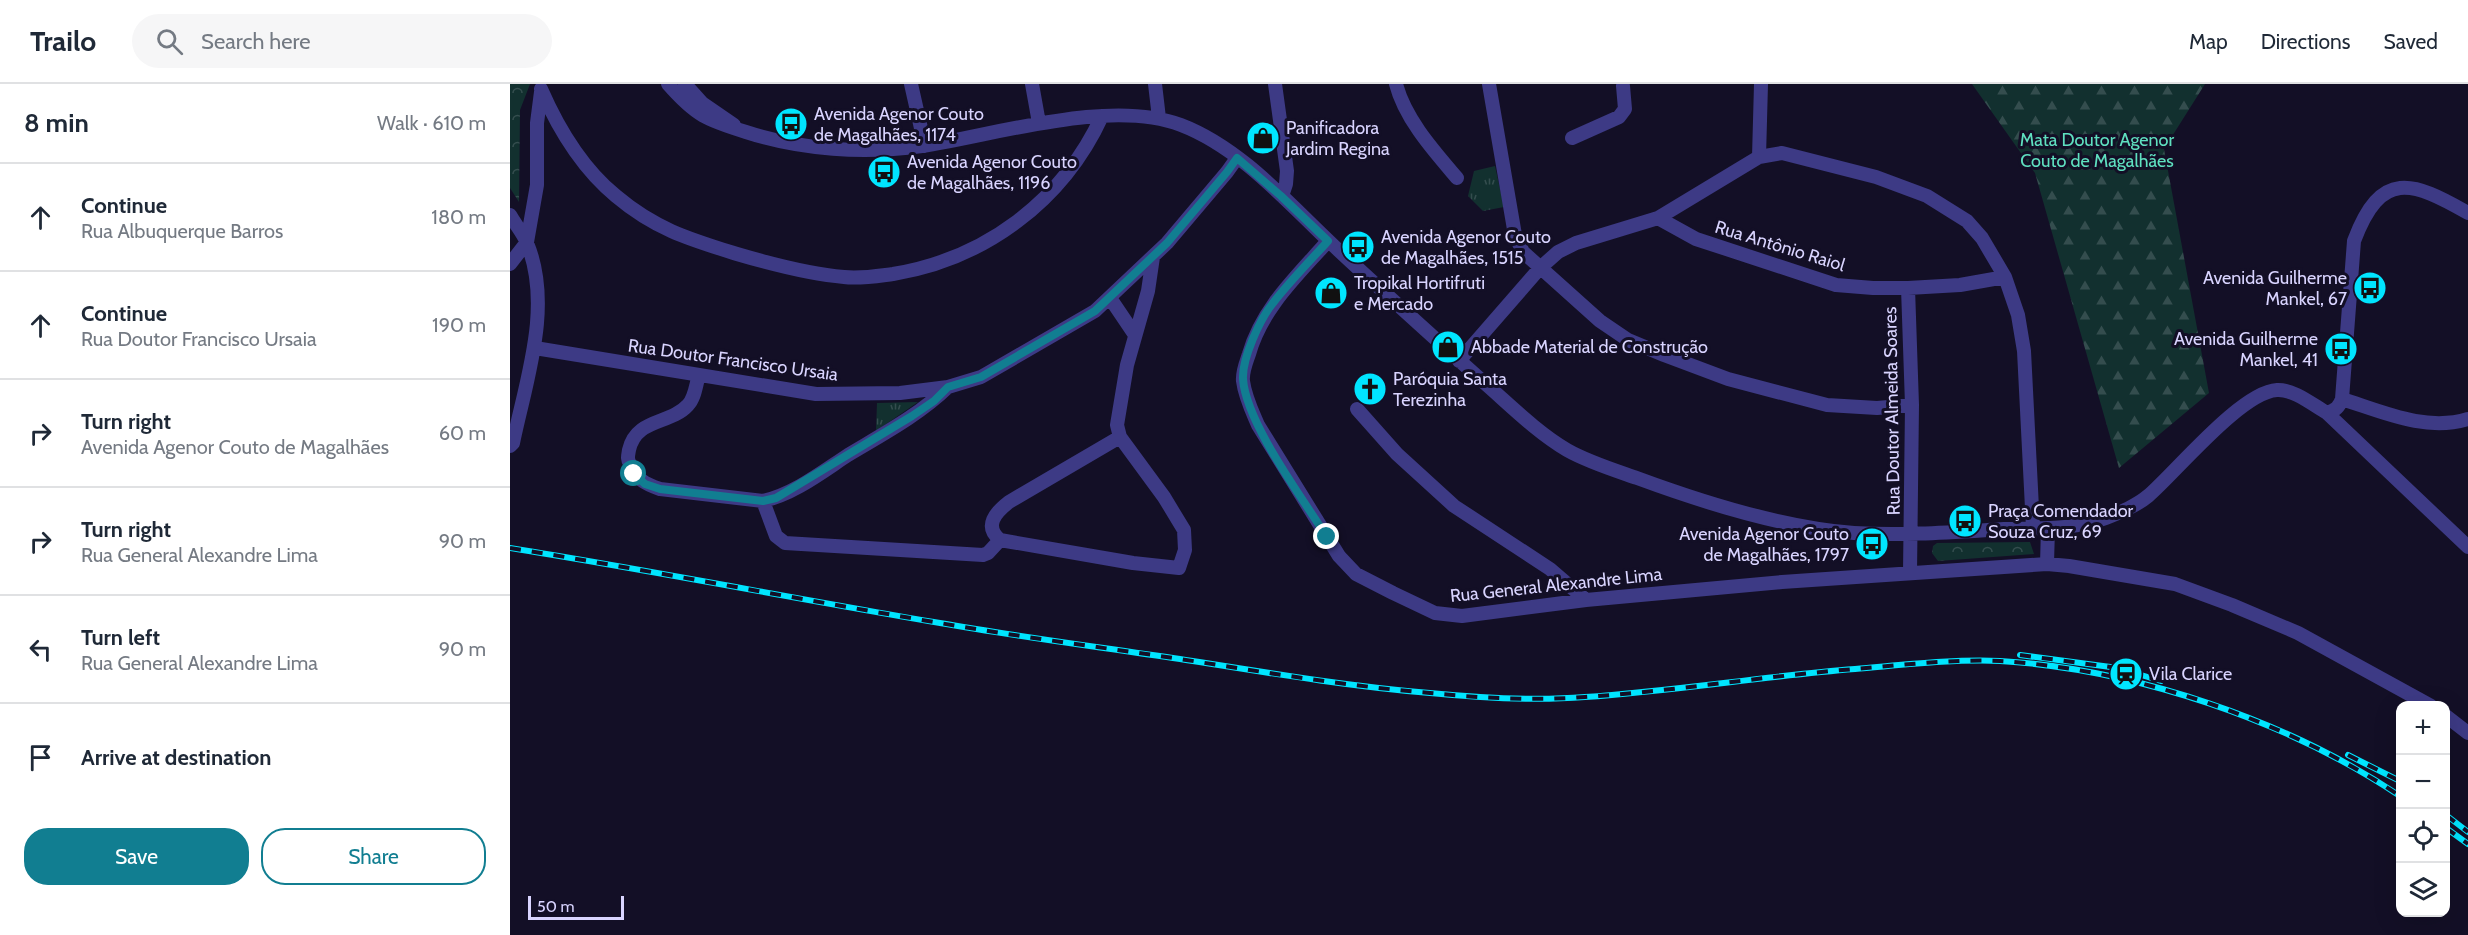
<!DOCTYPE html>
<meta charset="utf-8">
<style>
:root{--surface:#fff;--page:#f6f6f7;--text:#1f2937;--muted:#747a83;--line:#e0e1e3;--accent:#117e91}
body{margin:0;font-family:Cabin,sans-serif;background:var(--page);color:var(--text)}
.controls{position:absolute;right:18px;bottom:18px;display:grid;overflow:hidden;border-radius:12px;box-shadow:0 6px 24px #0002}
.controls button{width:54px;height:54px;display:grid;place-items:center;padding:0;border:0;border-bottom:2px solid var(--line);background:var(--surface);color:var(--text);font:30px sans-serif}
.scale{position:absolute;left:18px;bottom:15px;width:96px;box-sizing:border-box;padding-left:6px;border:3px solid #d9d4ff;border-top:0;font-size:16px;line-height:21px;white-space:nowrap;color:#d9d4ff;-webkit-text-stroke:4px #130f26;paint-order:stroke}
.stop{position:absolute;width:18px;height:18px;margin:-14px;border:4px solid #117e91;border-radius:50%;background:#fff}
.stop.end{background:#117e91;border-color:#fff;box-shadow:0 2px 6px #0008}
.list{margin:0;padding:0;list-style:none}
h2{display:flex;justify-content:space-between;align-items:center;height:78px;margin:0;padding:0 24px;font-size:26px}
h2 small{font-size:20px;font-weight:400;color:var(--muted)}
.list li{display:grid;grid-template-columns:39px 1fr auto;gap:18px;align-items:center;box-sizing:border-box;height:108px;padding:0 24px;border-top:2px solid var(--line)}
.list b{display:block;font-size:22px;white-space:nowrap}
.list p{margin:0;font-size:20px;white-space:nowrap;color:var(--muted)}
.list em{font-size:20px;font-style:normal;color:var(--muted)}
.actions{display:flex;gap:12px;padding:18px 24px}
.actions a{flex:1;padding:14px 0;border:2px solid var(--accent);border-radius:24px;text-align:center;font-size:21px;color:var(--accent)}
.actions .main{background:var(--accent);color:#fff}
.icon{flex:none;width:33px;height:33px;fill:none;stroke:currentColor;stroke-width:2;stroke-linecap:round;stroke-linejoin:round}
.map{position:relative;flex:none;width:1958px;height:851px;overflow:hidden}
header{display:flex;align-items:center;gap:36px;box-sizing:border-box;height:84px;padding:0 30px;background:var(--surface);border-bottom:2px solid var(--line)}
header strong{font-size:28px}
nav{display:flex;gap:33px;margin-inline-start:auto;font-size:21px}
.search{width:420px;height:54px;background:var(--page);display:flex;align-items:center;gap:15px;box-sizing:border-box;padding:0 21px;border-radius:33px;color:var(--muted);font-size:22px}
main{display:flex}
aside{flex:1;background:var(--surface)}
.map>svg:first-child{display:block}
.grass{fill:url(#grass-tufts)}
.forest{fill:url(#forest-firs)}
.park{fill:url(#park-crowns)}
.lines{fill:none;stroke-linecap:round;stroke-linejoin:round}
.minor{stroke:#3d3a85;stroke-width:14}
.rail-casing{stroke:#00e5ff;stroke-width:6}
.rail{stroke:#130f26;stroke-width:4;stroke-dasharray:11;stroke-linecap:butt}
.route{stroke:#117e91;stroke-width:8}
.labels{text-anchor:middle;stroke-width:6;stroke-linejoin:round;paint-order:stroke}
.poi-label{font-size:18px;fill:#d9d4ff;stroke:#130f26;text-anchor:start}
.park-label{font-size:18px;fill:#5fe0c0;stroke:#130f26}
.street-label{font-size:18px;fill:#d9d4ff;stroke:#130f26}
</style>
<header>
<strong>Trailo</strong>
<div class="search"><svg class="icon" aria-label="search" viewBox="0 0 24 24"><circle cx="10" cy="10" r="6"/><path d="M15 15l6 6"/></svg>Search here</div>
<nav><a>Map</a><a>Directions</a><a>Saved</a></nav>
</header>
<main>
<aside>
<h2>8 min<small>Walk · 610 m</small></h2>
<ul class="list">
<li><svg class="icon" aria-label="ahead" viewBox="0 0 24 24"><path d="M12 20V5M6 11l6-6 6 6"/></svg><div><b>Continue</b><p>Rua Albuquerque Barros</p></div><em>180 m</em></li>
<li><svg class="icon" aria-label="ahead" viewBox="0 0 24 24"><path d="M12 20V5M6 11l6-6 6 6"/></svg><div><b>Continue</b><p>Rua Doutor Francisco Ursaia</p></div><em>190 m</em></li>
<li><svg class="icon" aria-label="right" viewBox="0 0 24 24"><path d="M7 20v-9h11M14 6l5 5-5 5"/></svg><div><b>Turn right</b><p>Avenida Agenor Couto de Magalhães</p></div><em>60 m</em></li>
<li><svg class="icon" aria-label="right" viewBox="0 0 24 24"><path d="M7 20v-9h11M14 6l5 5-5 5"/></svg><div><b>Turn right</b><p>Rua General Alexandre Lima</p></div><em>90 m</em></li>
<li><svg class="icon" aria-label="left" viewBox="0 0 24 24"><path d="M17 20v-9H6M10 6l-5 5 5 5"/></svg><div><b>Turn left</b><p>Rua General Alexandre Lima</p></div><em>90 m</em></li>
<li><svg class="icon" aria-label="arrive" viewBox="0 0 24 24"><path d="M6 21V4h12l-3 4 3 4H6"/></svg><div><b>Arrive at destination</b></div></li>
</ul>
<div class="actions"><a class="main">Save</a><a>Share</a></div>
</aside>
<div class="map">
<svg width="1958" height="851" viewBox="0 0 1958 851">
<defs>
<pattern id="grass-tufts" width="24" height="20" patternUnits="userSpaceOnUse" patternTransform="scale(1.5)"><rect width="24" height="20" fill="#12302f"/><path d="M3 7l-1-3M5 7V3M7 7l1-3M15 17l-1-3M17 17v-4M19 17l1-3" fill="none" stroke="#344d4e"/></pattern>
<pattern id="forest-firs" width="22" height="20" patternUnits="userSpaceOnUse" patternTransform="scale(1.5)"><rect width="22" height="20" fill="#12302f"/><path d="M5 1l3.5 6h-7zM16 11l3.5 6h-7z" fill="#344d4e"/></pattern>
<pattern id="park-crowns" width="20" height="18" patternUnits="userSpaceOnUse" patternTransform="scale(1.5)"><rect width="20" height="18" fill="#12302f"/><path d="M2 6a3 3 0 1 1 6 0M12 15a3 3 0 1 1 6 0" fill="none" stroke="#344d4e"/></pattern>
</defs>
<rect width="100%" height="100%" fill="#130f26"/>
<!-- grass -->
<path class="grass" d="M 985,82 L 994,123 L 973,127 L 958,112 L 964,87 Z
M 408,318 L 366,347 L 367,319 Z"/>
<!-- forest -->
<path class="forest" d="M 1462,0 L 1695,0 L 1654,65 L 1699,309 L 1609,384 L 1525,89 Z"/>
<!-- park -->
<path class="park" d="M 0,0 L 20,0 L 10,26 L 9,118 L 0,104 Z
M 1520,458 L 1524,470 L 1428,477 L 1422,469 L 1423,462 L 1427,459 Z"/>
<g class="lines">
<!-- minor -->
<path class="minor" d="M 158,0 C 186,32 197,36 236,48 C 291,66 354,70 412,62 C 486,51 600,14 671,41 C 731,64 778,119 824,162 C 872,207 921,251 970,295 C 998,319 1025,347 1057,366 C 1078,378 1104,386 1127,394 C 1192,418 1274,444 1344,449 C 1395,452 1444,448 1494,445 C 1528,444 1564,446 1596,434 C 1611,428 1626,422 1638,412 C 1666,388 1731,308 1767,306 C 1784,305 1803,321 1817,329 C 1826,326 1829,323 1832,315 L 1844,157 C 1871,85 1902,97 1958,129
M 175,0 L 192,19 L 224,41
M 401,0 L 415,62
M 522,0 L 529,39
M 645,0 L 649,34
M 765,0 L 777,87 L 776,100 L 772,112
M 886,0 C 895,35 924,67 947,94
M 979,0 L 1005,151 L 1013,168 L 1090,237 L 1118,256 L 1154,271 L 1218,295 L 1317,321 L 1367,324 L 1402,321
M 31,5 C 48,44 73,85 106,112 C 145,145 179,155 227,170 C 261,180 298,190 334,193 C 350,195 367,192 383,190 C 475,175 553,117 592,32
M 1062,54 L 1109,33 L 1115,25 L 1113,2
M 1249,73 L 1251,0
M 0,131 C 5,140 13,149 17,159 C 43,222 16,296 3,359 L 0,362
M 1148,134 L 1186,155 L 1326,201 L 1363,204 L 1398,204 L 1450,201 L 1495,193
M 818,157 C 787,192 752,224 739,270 C 736,279 732,288 733,297 C 735,313 742,327 748,341 L 829,472 L 846,490 L 883,509 L 925,529 L 952,532 L 1076,516 L 1272,498 L 1537,480 L 1559,482 L 1665,500 L 1722,521 L 1788,549 L 1921,622
M 0,180 L 17,158 L 27,101 L 27,39 L 31,8
M 1398,204 L 1402,321 L 1400,489
M 600,214 L 625,251
M 25,264 L 306,310 L 390,309 L 438,303 L 471,293 L 585,227 L 657,159 L 717,88 L 727,74
M 949,277 L 1030,184 L 1048,168 L 1066,159 L 1148,134 L 1249,73 L 1272,69 L 1366,93 L 1417,112 L 1457,137 L 1472,154 L 1495,193 L 1508,231 L 1514,267 L 1523,444
M 189,291 C 186,300 185,314 178,321 C 160,341 126,334 119,366 C 118,372 117,375 120,380 C 126,395 135,400 150,405 L 253,417 C 284,410 312,388 338,371 C 373,350 409,331 438,303
M 1832,315 C 1873,328 1916,348 1958,335
M 847,325 L 887,370 L 944,422 L 1040,485 L 1076,516
M 1817,329 L 1958,463
M 610,353 L 499,418 C 486,428 473,442 490,456 L 623,479 L 669,484 L 675,466 L 674,446 L 654,413 L 610,353 L 607,341 L 617,281 L 638,207 L 643,173
M 253,417 L 266,452 L 275,459 L 473,471 L 478,469 L 490,456
M 1537,480 L 1538,444
M 1936,632 L 1958,649"/>
<defs>
<path id="rail" d="M 0,464 C 144,487 287,515 430,539 C 510,553 590,563 670,575 C 753,588 836,602 920,609 C 971,614 1024,617 1075,613 C 1165,607 1255,592 1345,585 C 1393,581 1442,575 1490,577 C 1626,585 1778,637 1890,712
M 1510,571 L 1608,584 L 1651,597
M 1838,671 L 1890,697
M 1936,731 L 1958,748
M 1936,744 L 1958,760"/>
</defs>
<!-- rail casing -->
<use href="#rail" class="rail-casing"/>
<!-- rail -->
<use href="#rail" class="rail"/>
</g>
<g class="lines">
<!-- route -->
<path class="route" d="M 124,390 L 135,400 L 150,405 L 253,417 L 266,414 L 402,332 L 424,317 L 438,303 L 471,293 L 585,227 L 657,159 L 717,88 L 727,74 L 771,112 L 818,157 C 800,177 780,197 763,219 C 750,235 732,274 733,295 C 736,339 793,415 817,453"/>
</g>
<!-- icons -->
<defs>
<symbol id="bus-disc" viewBox="-11 -11 22 22"><circle r="9.5" fill="#00e5ff" stroke="#130f26"/><path d="M-5-6H5V4H4V6H2V4H-2V6H-4V4H-5ZM-3.5-4V0h7V-4ZM-3.5 1.2v1.5H-2V1.2ZM2 1.2v1.5H3.5V1.2Z" fill="#111"/></symbol>
<symbol id="shop-disc" viewBox="-11 -11 22 22"><circle r="9.5" fill="#00e5ff" stroke="#130f26"/><path d="M-5-2.5h2.3a2.7 3.5 0 0 1 5.4 0H5L5.5 6h-11ZM-1.5-2.5h3a1.5 2.3 0 0 0-3 0Z" fill="#111"/></symbol>
<symbol id="church-disc" viewBox="-11 -11 22 22"><circle r="9.5" fill="#00e5ff" stroke="#130f26"/><path d="M-1.2-6h2.4v3.5h3.3v2.4h-3.3V6h-2.4V-.1h-3.3v-2.4h3.3Z" fill="#111"/></symbol>
<symbol id="station-disc" viewBox="-11 -11 22 22"><circle r="9.5" fill="#00e5ff" stroke="#130f26"/><path d="M-3-6H3Q5-6 5-4V2Q5 4 3 4L4.5 6H3L1.5 4h-3L-3 6H-4.5L-3 4Q-5 4-5 2V-4Q-5-6-3-6ZM-3.5-4v3h7v-3ZM-3.5 1v1.5H-2V1ZM2 1v1.5H3.5V1Z" fill="#111"/></symbol>
</defs>
<g fill-rule="evenodd">
<use href="#bus-disc" x="262" y="21" width="38" height="38"/>
<use href="#shop-disc" x="734" y="35" width="38" height="38"/>
<use href="#bus-disc" x="355" y="69" width="38" height="38"/>
<use href="#bus-disc" x="829" y="144" width="38" height="38"/>
<use href="#bus-disc" x="1841" y="185" width="38" height="38"/>
<use href="#shop-disc" x="802" y="190" width="38" height="38"/>
<use href="#shop-disc" x="919" y="244" width="38" height="38"/>
<use href="#bus-disc" x="1812" y="246" width="38" height="38"/>
<use href="#church-disc" x="841" y="286" width="38" height="38"/>
<use href="#bus-disc" x="1436" y="418" width="38" height="38"/>
<use href="#bus-disc" x="1343" y="441" width="38" height="38"/>
<use href="#station-disc" x="1597" y="571" width="38" height="38"/>
</g>
<g class="labels">
<!-- poi labels -->
<g class="poi-label">
<text x="304" y="36">Avenida Agenor Couto<tspan x="304" dy="21">de Magalhães, 1174</tspan></text>
<text x="776" y="50">Panificadora<tspan x="776" dy="21">Jardim Regina</tspan></text>
<text x="397" y="84">Avenida Agenor Couto<tspan x="397" dy="21">de Magalhães, 1196</tspan></text>
<text x="871" y="159">Avenida Agenor Couto<tspan x="871" dy="21">de Magalhães, 1515</tspan></text>
<text x="1837" y="200" text-anchor="end">Avenida Guilherme<tspan x="1837" dy="21">Mankel, 67</tspan></text>
<text x="844" y="205">Tropikal Hortifruti<tspan x="844" dy="21">e Mercado</tspan></text>
<text x="1808" y="261" text-anchor="end">Avenida Guilherme<tspan x="1808" dy="21">Mankel, 41</tspan></text>
<text x="961" y="269">Abbade Material de Construção</text>
<text x="883" y="301">Paróquia Santa<tspan x="883" dy="21">Terezinha</tspan></text>
<text x="1478" y="433">Praça Comendador<tspan x="1478" dy="21">Souza Cruz, 69</tspan></text>
<text x="1339" y="456" text-anchor="end">Avenida Agenor Couto<tspan x="1339" dy="21">de Magalhães, 1797</tspan></text>
<text x="1639" y="596">Vila Clarice</text>
</g>
<!-- park labels -->
<g class="park-label">
<text x="1587" y="62">Mata Doutor Agenor<tspan x="1587" dy="21">Couto de Magalhães</tspan></text>
</g>
<!-- street labels -->
<g class="street-label">
<text transform="translate(1270 162) rotate(17)" y="6">Rua Antônio Raiol</text>
<text transform="translate(223 276) rotate(8)" y="6">Rua Doutor Francisco Ursaia</text>
<text transform="translate(1382 327) rotate(-91)" y="6">Rua Doutor Almeida Soares</text>
<text transform="translate(1046 501) rotate(-6)" y="6">Rua General Alexandre Lima</text>
</g>
</g>
</svg>
<div class="controls">
<button>+</button>
<button>−</button>
<button><svg class="icon" aria-label="locate" viewBox="0 0 24 24"><circle cx="12" cy="12" r="6"/><path d="M12 2v4M12 18v4M2 12h4M18 12h4"/></svg></button>
<button><svg class="icon" aria-label="layers" viewBox="0 0 24 24"><path d="M12 4l9 5-9 5-9-5zM3 14l9 5 9-5"/></svg></button>
</div>
<div class="scale">50 m</div>
<div class="stop" style="left:124px;top:390px"></div>
<div class="stop end" style="left:817px;top:453px"></div>
</div>
</main>
